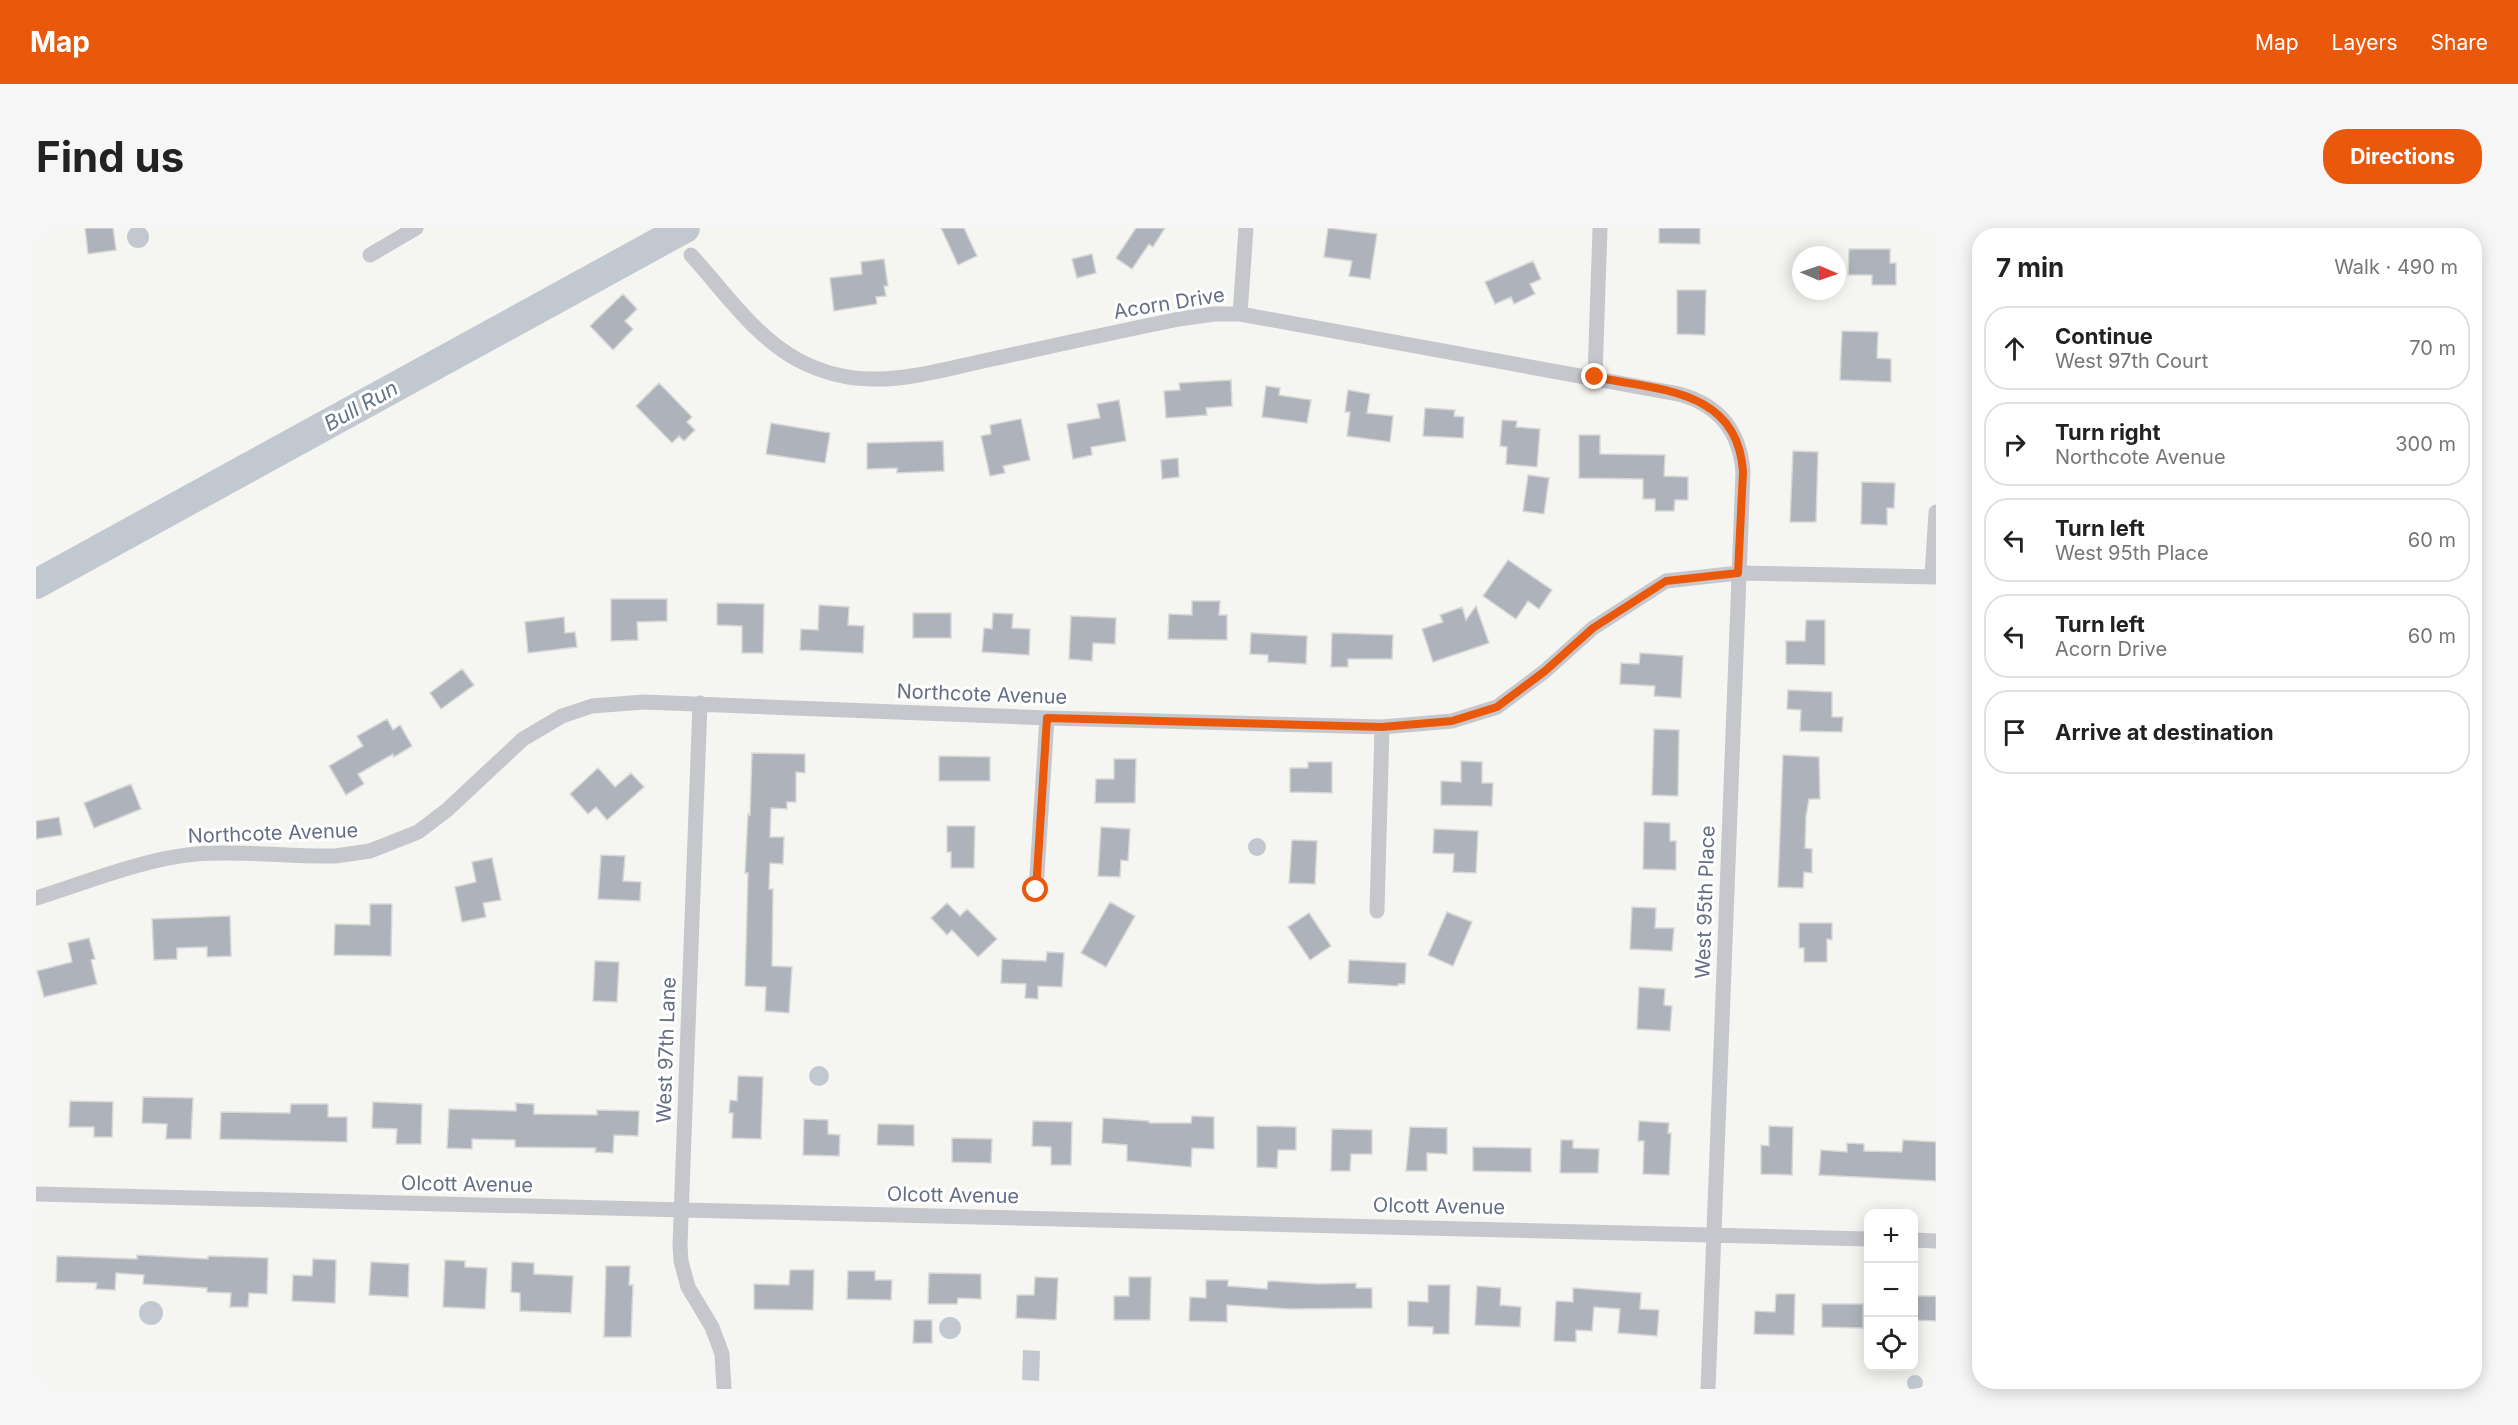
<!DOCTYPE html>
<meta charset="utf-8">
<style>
:root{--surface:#fff;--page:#f6f6f6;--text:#222;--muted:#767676;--line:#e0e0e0;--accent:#ea580c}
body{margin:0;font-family:Inter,sans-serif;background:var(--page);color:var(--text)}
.controls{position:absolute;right:18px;bottom:18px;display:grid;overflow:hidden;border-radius:12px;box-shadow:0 3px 15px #0003}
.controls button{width:54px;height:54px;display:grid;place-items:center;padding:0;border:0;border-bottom:2px solid var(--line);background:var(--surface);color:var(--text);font:30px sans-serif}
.compass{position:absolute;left:1756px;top:18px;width:54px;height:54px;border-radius:50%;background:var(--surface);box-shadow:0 3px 15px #0003;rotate:92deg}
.stop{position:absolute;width:18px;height:18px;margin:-14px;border:4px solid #ea580c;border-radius:50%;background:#fff}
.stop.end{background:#ea580c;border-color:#fff;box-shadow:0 2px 6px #0008}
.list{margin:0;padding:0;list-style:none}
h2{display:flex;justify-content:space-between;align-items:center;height:78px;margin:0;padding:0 24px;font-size:26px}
h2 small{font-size:20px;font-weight:400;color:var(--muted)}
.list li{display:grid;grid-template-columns:39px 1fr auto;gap:18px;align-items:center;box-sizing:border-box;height:84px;margin:0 12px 12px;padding:0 12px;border:2px solid var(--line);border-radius:24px}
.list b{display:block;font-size:22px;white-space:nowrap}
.list p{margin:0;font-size:20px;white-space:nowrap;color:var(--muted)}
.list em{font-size:20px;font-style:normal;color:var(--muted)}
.icon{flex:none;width:33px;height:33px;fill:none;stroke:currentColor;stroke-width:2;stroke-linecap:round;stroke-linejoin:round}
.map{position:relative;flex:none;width:1900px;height:1161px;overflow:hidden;border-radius:24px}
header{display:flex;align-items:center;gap:36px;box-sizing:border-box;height:84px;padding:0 30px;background:var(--accent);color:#fff}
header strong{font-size:28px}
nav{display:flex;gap:33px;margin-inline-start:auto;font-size:21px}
.intro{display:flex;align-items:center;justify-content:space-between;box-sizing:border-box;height:144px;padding:0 36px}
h1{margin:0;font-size:42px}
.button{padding:15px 27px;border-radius:24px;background:var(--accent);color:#fff;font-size:21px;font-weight:700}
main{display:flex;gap:36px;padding:0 36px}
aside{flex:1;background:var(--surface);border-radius:24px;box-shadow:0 3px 15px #0003}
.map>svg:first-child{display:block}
.water{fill:#c2c8d0}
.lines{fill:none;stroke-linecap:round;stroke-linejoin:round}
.river{stroke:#c2c8d0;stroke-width:30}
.building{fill:#aeb3bb;stroke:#d7d7d5;stroke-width:1.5}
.street{stroke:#c6c7cc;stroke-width:15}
.route{stroke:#ea580c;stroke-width:8}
.labels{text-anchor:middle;stroke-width:6;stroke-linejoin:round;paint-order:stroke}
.street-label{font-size:20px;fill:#646d84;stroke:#fff}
.water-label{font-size:21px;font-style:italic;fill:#657588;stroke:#fff}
</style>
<header>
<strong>Map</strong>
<nav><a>Map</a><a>Layers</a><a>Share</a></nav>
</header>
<div class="intro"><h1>Find us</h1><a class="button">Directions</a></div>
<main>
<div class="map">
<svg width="1900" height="1161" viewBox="0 0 1900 1161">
<rect width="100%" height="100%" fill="#f5f6f2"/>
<!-- water -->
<path class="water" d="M91 9a11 11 0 1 1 22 0a11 11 0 1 1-22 0Z
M1212 619a9 9 0 1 1 18 0a9 9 0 1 1-18 0Z
M773 848a10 10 0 1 1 20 0a10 10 0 1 1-20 0Z
M103 1085a12 12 0 1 1 24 0a12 12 0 1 1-24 0Z
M903 1100a11 11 0 1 1 22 0a11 11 0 1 1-22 0Z
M 987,1122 L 1004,1123 L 1003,1153 L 986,1152 Z
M1871 1155a8 8 0 1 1 16 0a8 8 0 1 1-16 0Z"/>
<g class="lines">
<!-- river -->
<path class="river" d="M 0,356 L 649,0"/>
</g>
<!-- building -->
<path class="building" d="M 49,0 L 77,0 L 80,22 L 52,26 Z
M 905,0 L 928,0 L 941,28 L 922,37 Z
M 1100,0 L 1129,0 L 1117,19 L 1113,16 L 1096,41 L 1080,30 Z
M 1292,0 L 1341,6 L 1334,51 L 1313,48 L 1316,33 L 1288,29 Z
M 1623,0 L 1664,0 L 1664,16 L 1623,15 Z
M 1813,21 L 1854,21 L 1854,35 L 1860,35 L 1860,57 L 1836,57 L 1836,47 L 1812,47 Z
M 1056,26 L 1060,45 L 1041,50 L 1036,31 Z
M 848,31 L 852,58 L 848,58 L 850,68 L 840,69 L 841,76 L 798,83 L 794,50 L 826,46 L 825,34 Z
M 1497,33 L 1505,51 L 1494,56 L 1499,66 L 1478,76 L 1475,69 L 1459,76 L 1449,54 Z
M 1641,62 L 1670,62 L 1669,107 L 1641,106 Z
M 587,66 L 601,81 L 589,93 L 597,101 L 577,122 L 554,98 Z
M 1806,103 L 1842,104 L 1841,130 L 1855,131 L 1855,154 L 1804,152 Z
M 1195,152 L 1196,178 L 1170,180 L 1171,187 L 1130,190 L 1128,163 L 1144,162 L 1143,155 Z
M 623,155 L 656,189 L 651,194 L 659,202 L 648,213 L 643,208 L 636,215 L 600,178 Z
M 1230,158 L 1244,160 L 1243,167 L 1275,172 L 1271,195 L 1226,189 Z
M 1312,162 L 1334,166 L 1331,185 L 1357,188 L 1354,214 L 1311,208 L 1314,184 L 1309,184 Z
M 1083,172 L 1090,213 L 1055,219 L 1056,227 L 1037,231 L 1031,196 L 1064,190 L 1061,176 Z
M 1389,180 L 1419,182 L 1418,188 L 1428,189 L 1427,210 L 1387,208 Z
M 985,191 L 994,232 L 967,238 L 969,245 L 954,248 L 945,208 L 955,206 L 954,197 Z
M 1466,192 L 1481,193 L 1480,199 L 1504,201 L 1501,239 L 1470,236 L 1471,219 L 1464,218 Z
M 735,195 L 794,205 L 789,235 L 730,226 Z
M 1543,207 L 1564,207 L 1564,226 L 1629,227 L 1628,248 L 1652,249 L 1652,272 L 1639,272 L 1638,283 L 1619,283 L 1619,271 L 1607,271 L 1607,251 L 1543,250 Z
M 907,213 L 908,243 L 861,245 L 861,240 L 831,241 L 831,215 Z
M 1757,223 L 1782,224 L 1780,294 L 1754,294 Z
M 1142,230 L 1143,249 L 1126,251 L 1125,232 Z
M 1492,247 L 1513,250 L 1508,286 L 1487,283 Z
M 1826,254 L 1859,255 L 1858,280 L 1851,280 L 1851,297 L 1825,296 Z
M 1472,332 L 1516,362 L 1503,381 L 1492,373 L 1480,391 L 1447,368 Z
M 575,371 L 631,371 L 631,393 L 601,394 L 602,412 L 575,413 Z
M 1156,373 L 1184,373 L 1183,387 L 1191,387 L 1191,412 L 1132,411 L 1133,386 L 1156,387 Z
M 681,375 L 728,376 L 727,425 L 706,425 L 706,398 L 681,397 Z
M 783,377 L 813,379 L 812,397 L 828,398 L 827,425 L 764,422 L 765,401 L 782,402 Z
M 1440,378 L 1453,415 L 1397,434 L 1386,401 L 1407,394 L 1404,387 L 1426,379 L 1430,392 Z
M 877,385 L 915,385 L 915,410 L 877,410 Z
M 957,385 L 977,386 L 976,400 L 994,401 L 993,427 L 946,424 L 948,400 L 956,401 Z
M 1035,388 L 1080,390 L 1079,416 L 1057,415 L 1056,433 L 1033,431 Z
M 528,389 L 529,405 L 539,404 L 541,419 L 492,425 L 489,394 Z
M 1770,392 L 1789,392 L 1789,437 L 1750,436 L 1750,413 L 1769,413 Z
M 1215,405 L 1271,408 L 1270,436 L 1232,434 L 1232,427 L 1214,426 Z
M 1296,405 L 1357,407 L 1356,431 L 1312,431 L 1312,439 L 1295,439 Z
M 1604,425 L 1647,428 L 1645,470 L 1618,468 L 1619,458 L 1584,456 L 1585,435 L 1603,436 Z
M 426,441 L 438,457 L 405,481 L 394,465 Z
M 1752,462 L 1796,464 L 1796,489 L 1807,489 L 1806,504 L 1764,503 L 1765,482 L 1751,481 Z
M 351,491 L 357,502 L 364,497 L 376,518 L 358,529 L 357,526 L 322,546 L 328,556 L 310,567 L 293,538 L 327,518 L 321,508 Z
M 1618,501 L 1643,502 L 1642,568 L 1616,567 Z
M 716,525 L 769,526 L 769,545 L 760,544 L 760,574 L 751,574 L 751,581 L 735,580 L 734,609 L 748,609 L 747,636 L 734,635 L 733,661 L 737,661 L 736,738 L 756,739 L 753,785 L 729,783 L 730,759 L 709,758 L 712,645 L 709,645 L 712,586 L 714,587 Z
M 1747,527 L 1783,529 L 1784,571 L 1773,571 L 1770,588 L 1769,620 L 1776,621 L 1776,645 L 1768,644 L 1767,660 L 1742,659 Z
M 903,528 L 954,529 L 954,553 L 903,553 Z
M 1078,531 L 1100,531 L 1099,575 L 1059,575 L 1060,551 L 1078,551 Z
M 1425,533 L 1446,534 L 1446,555 L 1457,555 L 1456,578 L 1405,577 L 1405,553 L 1425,554 Z
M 1272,534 L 1296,534 L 1296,565 L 1254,564 L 1254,540 L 1272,540 Z
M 562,540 L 579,559 L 595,545 L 608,559 L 571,592 L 560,579 L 552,586 L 534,566 Z
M 95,556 L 105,581 L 58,600 L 48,575 Z
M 23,589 L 26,607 L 0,611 L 0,593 Z
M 1608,594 L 1634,595 L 1634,613 L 1640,613 L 1640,642 L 1607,641 Z
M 911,598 L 939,598 L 938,640 L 915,640 L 915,624 L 911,624 Z
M 1065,599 L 1094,601 L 1092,633 L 1085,632 L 1084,649 L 1062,648 Z
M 1398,601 L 1442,603 L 1440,645 L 1417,644 L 1418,626 L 1397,625 Z
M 1256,612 L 1281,613 L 1279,656 L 1253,655 Z
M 565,627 L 589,628 L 587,653 L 605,654 L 604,673 L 562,671 Z
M 456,630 L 465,672 L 447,675 L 450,689 L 426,694 L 419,659 L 440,654 L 436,634 Z
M 1074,674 L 1099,688 L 1070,739 L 1045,725 Z
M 911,675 L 924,688 L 931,681 L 961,711 L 942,729 L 916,702 L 911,707 L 895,690 Z
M 334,676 L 356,676 L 355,728 L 298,727 L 299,696 L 334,697 Z
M 1596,679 L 1620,680 L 1619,700 L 1638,700 L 1636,723 L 1594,721 Z
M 1411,684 L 1436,694 L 1417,738 L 1392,727 Z
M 1273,685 L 1295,718 L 1274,732 L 1252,699 Z
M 194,688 L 195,728 L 171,729 L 171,719 L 141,720 L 141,731 L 118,732 L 116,691 Z
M 1763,695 L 1796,695 L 1796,712 L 1791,711 L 1791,734 L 1768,734 L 1768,720 L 1763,720 Z
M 53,710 L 59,731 L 55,732 L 61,756 L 8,769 L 1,743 L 36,734 L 32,715 Z
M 1011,724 L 1028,725 L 1026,759 L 1002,758 L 1002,771 L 989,770 L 990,756 L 965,755 L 966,731 L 1010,733 Z
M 1313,732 L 1370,735 L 1369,756 L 1362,756 L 1362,758 L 1312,755 Z
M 559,733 L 583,734 L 581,774 L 557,773 Z
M 1603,759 L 1629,761 L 1628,777 L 1636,778 L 1634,803 L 1601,801 Z
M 702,848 L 727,849 L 725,911 L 696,910 L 697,885 L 693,885 L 694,872 L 701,873 Z
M 107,869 L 157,870 L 155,911 L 130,911 L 131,896 L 106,895 Z
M 34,873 L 77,874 L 76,909 L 58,909 L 58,899 L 33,899 Z
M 337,874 L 386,876 L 385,916 L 360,916 L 361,901 L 336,900 Z
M 480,875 L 498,876 L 498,886 L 561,887 L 561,882 L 603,883 L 602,908 L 578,907 L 577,925 L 559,924 L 560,920 L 479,919 L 479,912 L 436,911 L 436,921 L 411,920 L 413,881 L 480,883 Z
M 255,876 L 292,876 L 292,889 L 311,889 L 311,914 L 184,911 L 185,884 L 254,885 Z
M 1156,888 L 1178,889 L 1178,921 L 1156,920 L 1155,939 L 1091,933 L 1091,917 L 1066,915 L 1067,890 L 1113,893 L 1113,895 L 1155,895 Z
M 768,891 L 792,892 L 792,906 L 804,907 L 803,928 L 767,927 Z
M 997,893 L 1036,894 L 1035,937 L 1015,937 L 1015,919 L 996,918 Z
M 1603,893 L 1633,895 L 1632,905 L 1635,905 L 1633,947 L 1607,946 L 1608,913 L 1602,913 Z
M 842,896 L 878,897 L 878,918 L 841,917 Z
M 1221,898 L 1260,899 L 1260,922 L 1242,922 L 1241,940 L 1221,939 Z
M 1733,898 L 1757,899 L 1756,947 L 1725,946 L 1725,917 L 1733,918 Z
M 1374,899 L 1411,900 L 1411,926 L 1391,925 L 1391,943 L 1370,943 Z
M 1296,901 L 1336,902 L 1336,926 L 1315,926 L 1314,943 L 1295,943 Z
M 916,910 L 956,911 L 955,935 L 916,934 Z
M 1525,912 L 1537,912 L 1537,920 L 1563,921 L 1562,945 L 1524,945 Z
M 1867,912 L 1900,914 L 1900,953 L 1783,947 L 1785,922 L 1811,924 L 1811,915 L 1828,916 L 1828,923 L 1866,924 Z
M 1437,919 L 1495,920 L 1495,944 L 1437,943 Z
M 101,1027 L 172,1031 L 172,1028 L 232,1030 L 231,1066 L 213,1065 L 212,1079 L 194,1079 L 195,1065 L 171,1064 L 171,1060 L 107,1056 L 108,1047 L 80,1045 L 79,1062 L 60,1061 L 61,1055 L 20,1054 L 21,1028 L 101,1031 Z
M 277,1031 L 300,1032 L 299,1075 L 256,1073 L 257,1047 L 276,1048 Z
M 409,1032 L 429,1033 L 429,1039 L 451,1040 L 449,1081 L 407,1079 Z
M 335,1034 L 373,1036 L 372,1069 L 333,1067 Z
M 476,1034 L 498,1035 L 498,1046 L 537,1048 L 535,1085 L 484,1083 L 484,1065 L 475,1064 Z
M 570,1038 L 594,1038 L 593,1057 L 597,1057 L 595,1109 L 568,1109 Z
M 754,1042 L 778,1042 L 777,1082 L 718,1081 L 718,1056 L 753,1057 Z
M 812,1043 L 839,1043 L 839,1052 L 856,1052 L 855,1072 L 811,1071 Z
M 893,1045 L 945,1046 L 945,1071 L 922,1070 L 921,1076 L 892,1076 Z
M 999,1049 L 1022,1050 L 1020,1092 L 980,1090 L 981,1067 L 998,1067 Z
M 1093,1049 L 1115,1049 L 1114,1092 L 1078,1092 L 1078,1068 L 1093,1068 Z
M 1170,1052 L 1192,1052 L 1192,1058 L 1231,1061 L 1232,1053 L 1282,1056 L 1320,1055 L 1320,1060 L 1336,1060 L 1336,1080 L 1254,1081 L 1191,1077 L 1191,1094 L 1153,1093 L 1154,1069 L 1170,1070 Z
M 1392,1057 L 1414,1057 L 1413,1106 L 1397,1106 L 1397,1099 L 1372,1098 L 1372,1073 L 1392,1074 Z
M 1441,1058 L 1465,1060 L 1464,1077 L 1485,1079 L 1484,1099 L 1439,1097 Z
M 1537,1060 L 1605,1065 L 1604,1081 L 1623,1082 L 1621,1108 L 1582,1105 L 1584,1081 L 1558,1079 L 1556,1103 L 1540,1102 L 1540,1114 L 1518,1113 L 1520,1073 L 1537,1074 Z
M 1740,1066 L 1759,1066 L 1758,1107 L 1718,1106 L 1719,1083 L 1739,1084 Z
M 1878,1068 L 1900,1068 L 1900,1093 L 1878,1092 Z
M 1786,1076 L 1827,1076 L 1827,1100 L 1786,1099 Z
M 878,1092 L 896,1092 L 896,1115 L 877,1115 Z"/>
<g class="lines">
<!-- street -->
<path class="street" d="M 334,27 L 380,0
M 655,27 C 688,63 719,109 762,132 C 785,144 810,151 836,151 C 874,152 914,140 952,132 C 1016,118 1079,104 1143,91 L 1178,86 L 1204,86 L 1643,166 C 1683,177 1704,203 1707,244 L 1672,1161
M 1204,86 L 1210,0
M 1559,149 L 1564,0
M 1896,348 L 1900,284
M 664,475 L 644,1017 L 645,1033 L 652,1059 L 676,1099 L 686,1126 L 688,1161
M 1000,662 L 1011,490
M 0,670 C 52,654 106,631 160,626 C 206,622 253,629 299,628 L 334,623 L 382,604 L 411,582 L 487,511 L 526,488 L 556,478 L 608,474 L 1011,490 L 1346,499 L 1416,493 L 1461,479 L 1509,443 L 1557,400 L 1630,353 L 1702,345 L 1900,349
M 1341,683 L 1346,499
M 0,966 L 1832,1011
M 1878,1012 L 1900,1013"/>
</g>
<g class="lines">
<!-- route -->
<path class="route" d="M 1000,662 L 1011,490 L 1346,499 L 1416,493 L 1461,479 L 1509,443 L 1557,400 L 1630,353 L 1702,345 L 1707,244 C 1702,161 1622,162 1559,149"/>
</g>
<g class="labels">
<!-- street labels -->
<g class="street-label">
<text transform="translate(1133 75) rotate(-9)" y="7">Acorn Drive</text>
<text transform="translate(946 466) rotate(2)" y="7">Northcote Avenue</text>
<text transform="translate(237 605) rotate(-2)" y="7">Northcote Avenue</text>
<text transform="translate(1669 674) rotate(-88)" y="7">West 95th Place</text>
<text transform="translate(630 822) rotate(-88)" y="7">West 97th Lane</text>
<text transform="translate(431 956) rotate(1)" y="7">Olcott Avenue</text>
<text transform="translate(917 967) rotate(1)" y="7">Olcott Avenue</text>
<text transform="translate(1403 978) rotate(1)" y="7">Olcott Avenue</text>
</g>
<!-- water labels -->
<g class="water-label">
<text transform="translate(325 178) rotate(-29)" y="7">Bull Run</text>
</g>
</g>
</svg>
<div class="controls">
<button>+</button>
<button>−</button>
<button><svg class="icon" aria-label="locate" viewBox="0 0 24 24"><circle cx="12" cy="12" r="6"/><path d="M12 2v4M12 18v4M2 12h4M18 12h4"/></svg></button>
</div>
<svg class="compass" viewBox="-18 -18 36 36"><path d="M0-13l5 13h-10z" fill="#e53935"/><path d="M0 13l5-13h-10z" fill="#767676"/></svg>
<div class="stop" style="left:1000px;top:662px"></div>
<div class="stop end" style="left:1559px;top:149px"></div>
</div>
<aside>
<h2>7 min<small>Walk · 490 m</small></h2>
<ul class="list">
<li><svg class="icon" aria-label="ahead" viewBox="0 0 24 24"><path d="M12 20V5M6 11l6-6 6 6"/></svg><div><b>Continue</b><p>West 97th Court</p></div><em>70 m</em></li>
<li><svg class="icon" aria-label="right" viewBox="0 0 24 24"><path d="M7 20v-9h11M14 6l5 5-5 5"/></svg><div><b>Turn right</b><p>Northcote Avenue</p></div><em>300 m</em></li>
<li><svg class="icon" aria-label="left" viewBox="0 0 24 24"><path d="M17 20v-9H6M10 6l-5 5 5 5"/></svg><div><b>Turn left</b><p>West 95th Place</p></div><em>60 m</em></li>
<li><svg class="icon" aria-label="left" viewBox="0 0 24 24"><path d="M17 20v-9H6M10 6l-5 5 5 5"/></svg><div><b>Turn left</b><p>Acorn Drive</p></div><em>60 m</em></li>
<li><svg class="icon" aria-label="arrive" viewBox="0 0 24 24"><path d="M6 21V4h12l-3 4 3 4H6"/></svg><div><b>Arrive at destination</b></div></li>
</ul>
</aside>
</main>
